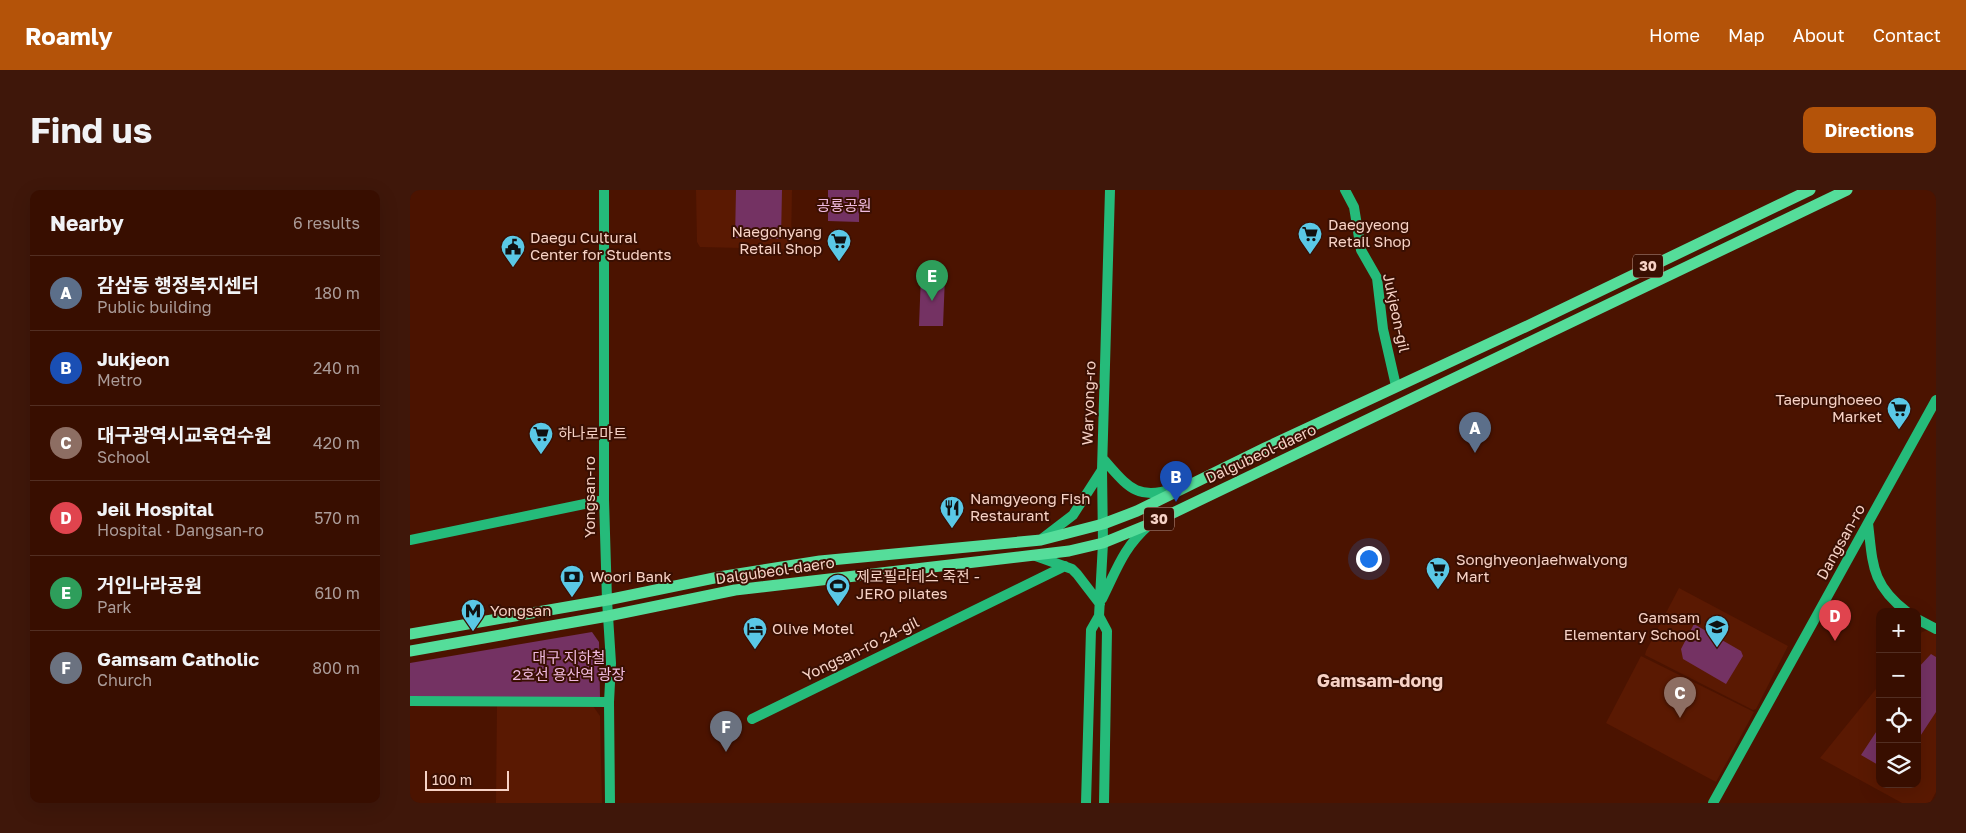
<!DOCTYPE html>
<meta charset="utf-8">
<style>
:root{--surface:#380e00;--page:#3f170a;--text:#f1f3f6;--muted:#ab9c99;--line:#522e22;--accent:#b45309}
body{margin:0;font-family:"Golos Text","Noto Sans KR",sans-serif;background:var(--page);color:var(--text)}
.controls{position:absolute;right:15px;bottom:15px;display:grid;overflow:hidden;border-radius:10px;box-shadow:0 5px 20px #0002}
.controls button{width:45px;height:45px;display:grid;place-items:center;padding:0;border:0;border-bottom:1px solid var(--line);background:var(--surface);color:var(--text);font:25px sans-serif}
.scale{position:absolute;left:15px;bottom:12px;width:84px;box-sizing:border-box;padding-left:5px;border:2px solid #f7d2c6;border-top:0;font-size:14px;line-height:18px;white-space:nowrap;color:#f7d2c6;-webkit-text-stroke:4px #3a0f02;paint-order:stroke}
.you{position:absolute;left:958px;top:368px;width:18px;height:18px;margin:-12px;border:4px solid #fff;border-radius:50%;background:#1a73e8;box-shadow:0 0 0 8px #1a73e833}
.badge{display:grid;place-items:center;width:32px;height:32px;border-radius:50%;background:var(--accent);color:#fff;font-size:16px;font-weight:700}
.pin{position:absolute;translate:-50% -41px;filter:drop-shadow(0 1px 2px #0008)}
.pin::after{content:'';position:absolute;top:26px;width:18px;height:15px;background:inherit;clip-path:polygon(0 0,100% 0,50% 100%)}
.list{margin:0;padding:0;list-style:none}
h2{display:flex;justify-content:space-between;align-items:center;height:65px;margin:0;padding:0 20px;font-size:21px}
h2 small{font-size:16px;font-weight:400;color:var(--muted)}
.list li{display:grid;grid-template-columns:32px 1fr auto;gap:15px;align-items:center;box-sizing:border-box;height:75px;padding:0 20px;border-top:1px solid var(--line)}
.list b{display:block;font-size:19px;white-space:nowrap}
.list p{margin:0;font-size:16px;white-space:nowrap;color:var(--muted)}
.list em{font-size:16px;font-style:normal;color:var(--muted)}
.icon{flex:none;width:28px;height:28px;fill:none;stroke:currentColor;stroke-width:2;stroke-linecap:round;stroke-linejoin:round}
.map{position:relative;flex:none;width:1526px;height:613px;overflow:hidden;border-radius:10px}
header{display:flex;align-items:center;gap:30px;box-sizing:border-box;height:70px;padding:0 25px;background:var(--accent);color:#fff}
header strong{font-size:24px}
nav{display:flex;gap:28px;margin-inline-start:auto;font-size:18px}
.intro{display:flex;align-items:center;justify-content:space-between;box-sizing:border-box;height:120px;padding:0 30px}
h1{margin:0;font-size:35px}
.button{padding:12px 22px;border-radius:10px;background:var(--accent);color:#fff;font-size:18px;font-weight:700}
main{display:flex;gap:30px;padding:0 30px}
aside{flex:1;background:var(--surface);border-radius:10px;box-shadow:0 5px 20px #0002}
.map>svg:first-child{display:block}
.built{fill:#5a1902}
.green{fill:#743263}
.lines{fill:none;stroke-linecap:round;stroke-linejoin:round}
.secondary{stroke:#25bb7a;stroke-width:10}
.primary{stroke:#55dd9a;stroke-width:11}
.labels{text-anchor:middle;stroke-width:4;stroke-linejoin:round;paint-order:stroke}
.shield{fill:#3a0f02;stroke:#be988b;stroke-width:1}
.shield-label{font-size:14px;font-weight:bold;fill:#f7d2c6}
.park-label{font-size:15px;fill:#f1bbe0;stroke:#3a0f02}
.poi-label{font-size:15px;fill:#f7d2c6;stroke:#3a0f02;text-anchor:start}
.street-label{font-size:15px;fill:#f7d2c6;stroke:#3a0f02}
.quarter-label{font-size:18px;font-weight:bold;fill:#f7d2c6;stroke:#3a0f02}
</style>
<header>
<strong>Roamly</strong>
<nav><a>Home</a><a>Map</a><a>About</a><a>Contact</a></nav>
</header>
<div class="intro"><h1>Find us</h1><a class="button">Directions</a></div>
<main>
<aside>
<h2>Nearby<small>6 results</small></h2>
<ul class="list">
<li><span class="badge" style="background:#5c6f8a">A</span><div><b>감삼동 행정복지센터</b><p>Public building</p></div><em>180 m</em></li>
<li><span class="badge" style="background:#1a4fb4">B</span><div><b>Jukjeon</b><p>Metro</p></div><em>240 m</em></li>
<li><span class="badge" style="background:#8d6e63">C</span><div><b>대구광역시교육연수원</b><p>School</p></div><em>420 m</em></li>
<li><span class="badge" style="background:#e0444e">D</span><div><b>Jeil Hospital</b><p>Hospital · Dangsan-ro</p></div><em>570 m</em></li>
<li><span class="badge" style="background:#2e9e5b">E</span><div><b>거인나라공원</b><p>Park</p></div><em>610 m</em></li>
<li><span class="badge" style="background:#6b7280">F</span><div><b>Gamsam Catholic</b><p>Church</p></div><em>800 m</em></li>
</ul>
</aside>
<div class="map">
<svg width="1526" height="613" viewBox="0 0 1526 613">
<rect width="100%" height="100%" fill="#4b1300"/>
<!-- built -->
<path class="built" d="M 286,0 L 382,0 L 381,56 L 376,59 L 290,57 L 287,52 Z
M 1269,398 L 1378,456 L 1346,519 L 1343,520 L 1235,465 L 1236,461 Z
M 1518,440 L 1526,444 L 1526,602 L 1520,613 L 1492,613 L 1410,568 L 1470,494 L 1470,594 L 1507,594 L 1507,448 L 1512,442 Z
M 1231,466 L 1344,522 L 1306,592 L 1196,533 Z
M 87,515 L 183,516 L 190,526 L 192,613 L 86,613 Z"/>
<!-- green -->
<path class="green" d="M 326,0 L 372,0 L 371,49 L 325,48 Z
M 418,0 L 449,0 L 449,32 L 418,31 Z
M 511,84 L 535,86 L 533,136 L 509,136 Z
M 1284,434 L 1331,461 L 1333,466 L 1316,494 L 1273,469 L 1271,459 Z
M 182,442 L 189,452 L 190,508 L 0,509 L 0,473 Z
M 1521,464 L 1526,467 L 1526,522 L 1507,551 L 1507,479 Z
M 1470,536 L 1470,576 L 1451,565 Z"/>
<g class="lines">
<!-- secondary -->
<path class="secondary" d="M 194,0 L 194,310 L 197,410 L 201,473 L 199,512 L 200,613
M 935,0 L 944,17 L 951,60 L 967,88 L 973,139 L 986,196
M 693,269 C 717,295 725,311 763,299
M 1458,333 C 1463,375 1461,394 1497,422
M 633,348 L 663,325 L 692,280
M 0,350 L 194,310
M 623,365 L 662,379 L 667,384 L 690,414
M 692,409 C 707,379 713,358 739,335
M 1507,429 L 1526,439
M 0,511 L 199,512
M 342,529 L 655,376
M 676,613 L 681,440 L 689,426
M 694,613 L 697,441 L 689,426 L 693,353 L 692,280 L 700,0
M 1303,613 L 1526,210"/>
<!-- primary -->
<path class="primary" d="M 0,444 L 197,410 L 309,387 L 410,371 L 631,350 L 693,334 L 727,321 L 855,258 L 1115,137 L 1400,0
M 0,461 L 198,426 L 325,400 L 659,361 L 693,353 L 742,333 L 1437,0"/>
</g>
<!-- icons -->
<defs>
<symbol id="supermarket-pin" viewBox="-11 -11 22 30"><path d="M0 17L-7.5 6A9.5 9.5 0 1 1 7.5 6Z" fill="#5ac8e6" stroke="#3a0f02"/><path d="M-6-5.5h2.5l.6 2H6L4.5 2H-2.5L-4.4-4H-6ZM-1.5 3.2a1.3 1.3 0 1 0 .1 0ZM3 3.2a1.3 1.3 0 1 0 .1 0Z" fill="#111"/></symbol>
<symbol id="civic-pin" viewBox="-11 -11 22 30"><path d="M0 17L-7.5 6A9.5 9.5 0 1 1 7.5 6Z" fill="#5ac8e6" stroke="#3a0f02"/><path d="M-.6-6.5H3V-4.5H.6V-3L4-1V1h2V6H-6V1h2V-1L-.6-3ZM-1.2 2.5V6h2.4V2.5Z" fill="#111"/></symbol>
<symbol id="restaurant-pin" viewBox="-11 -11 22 30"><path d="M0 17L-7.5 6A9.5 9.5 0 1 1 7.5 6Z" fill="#5ac8e6" stroke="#3a0f02"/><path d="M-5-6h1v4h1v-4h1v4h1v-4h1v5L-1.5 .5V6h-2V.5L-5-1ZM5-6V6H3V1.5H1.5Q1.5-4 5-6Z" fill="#111"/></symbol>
<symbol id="bank-pin" viewBox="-11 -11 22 30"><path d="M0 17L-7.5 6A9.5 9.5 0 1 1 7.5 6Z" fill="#5ac8e6" stroke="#3a0f02"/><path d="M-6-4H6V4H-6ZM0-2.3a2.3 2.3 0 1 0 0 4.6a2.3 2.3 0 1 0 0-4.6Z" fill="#111"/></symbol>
<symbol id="stadium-pin" viewBox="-11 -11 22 30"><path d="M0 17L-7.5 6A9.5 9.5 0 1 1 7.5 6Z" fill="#5ac8e6" stroke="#3a0f02"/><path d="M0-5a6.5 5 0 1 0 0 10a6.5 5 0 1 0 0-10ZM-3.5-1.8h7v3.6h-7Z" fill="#111"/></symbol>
<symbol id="metro-pin" viewBox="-11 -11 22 30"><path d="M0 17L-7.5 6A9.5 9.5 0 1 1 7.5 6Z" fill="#5ac8e6" stroke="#3a0f02"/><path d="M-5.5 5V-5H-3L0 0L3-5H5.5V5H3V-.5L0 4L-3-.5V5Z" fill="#111"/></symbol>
<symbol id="school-pin" viewBox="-11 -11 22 30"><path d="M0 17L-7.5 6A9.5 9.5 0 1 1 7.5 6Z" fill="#5ac8e6" stroke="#3a0f02"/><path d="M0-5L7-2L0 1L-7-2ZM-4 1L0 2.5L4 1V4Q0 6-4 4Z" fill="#111"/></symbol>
<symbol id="hotel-pin" viewBox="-11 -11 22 30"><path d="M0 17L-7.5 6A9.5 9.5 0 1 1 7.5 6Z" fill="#5ac8e6" stroke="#3a0f02"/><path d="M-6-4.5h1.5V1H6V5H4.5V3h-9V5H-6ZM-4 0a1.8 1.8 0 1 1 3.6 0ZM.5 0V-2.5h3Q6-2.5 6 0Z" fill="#111"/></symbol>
</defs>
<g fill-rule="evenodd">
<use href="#supermarket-pin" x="886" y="30" width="28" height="38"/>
<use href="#supermarket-pin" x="415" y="37" width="28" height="38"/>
<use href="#civic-pin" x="89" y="43" width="28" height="38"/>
<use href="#supermarket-pin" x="1475" y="205" width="28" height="38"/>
<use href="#supermarket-pin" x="117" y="230" width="28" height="38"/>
<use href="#restaurant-pin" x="528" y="304" width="28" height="38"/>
<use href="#supermarket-pin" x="1014" y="365" width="28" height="38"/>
<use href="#bank-pin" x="148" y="373" width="28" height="38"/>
<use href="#stadium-pin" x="414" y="382" width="28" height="38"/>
<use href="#metro-pin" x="49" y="407" width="28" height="38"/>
<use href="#school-pin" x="1293" y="423" width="28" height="38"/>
<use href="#hotel-pin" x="331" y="425" width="28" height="38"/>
</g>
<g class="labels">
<!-- shield labels -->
<g class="shield">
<rect x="1223" y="64.5" width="30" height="23" rx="4"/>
<rect x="734" y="317.5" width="30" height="23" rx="4"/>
</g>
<g class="shield-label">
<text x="1238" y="81">30</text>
<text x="749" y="334">30</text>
</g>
<!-- park labels -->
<g class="park-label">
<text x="434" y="21">공룡공원</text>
<text x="159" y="473">대구 지하철<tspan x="159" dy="17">2호선 용산역 광장</tspan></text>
</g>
<!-- poi labels -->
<g class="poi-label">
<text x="918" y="40">Daegyeong<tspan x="918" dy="17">Retail Shop</tspan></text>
<text x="412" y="47" text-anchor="end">Naegohyang<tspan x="412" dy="17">Retail Shop</tspan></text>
<text x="120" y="53">Daegu Cultural<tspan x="120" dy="17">Center for Students</tspan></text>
<text x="1472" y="215" text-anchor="end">Taepunghoeeo<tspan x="1472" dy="17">Market</tspan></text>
<text x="148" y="249">하나로마트</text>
<text x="560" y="314">Namgyeong Fish<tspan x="560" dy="17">Restaurant</tspan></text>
<text x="1046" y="375">Songhyeonjaehwalyong<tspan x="1046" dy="17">Mart</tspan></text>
<text x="180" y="392">Woori Bank</text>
<text x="446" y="392">제로필라테스 죽전 -<tspan x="446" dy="17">JERO pilates</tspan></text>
<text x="80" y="426">Yongsan</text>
<text x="1290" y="433" text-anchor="end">Gamsam<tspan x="1290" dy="17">Elementary School</tspan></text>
<text x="362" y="444">Olive Motel</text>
</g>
<!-- street labels -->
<g class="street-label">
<text transform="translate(986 123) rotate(78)" y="5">Jukjeon-gil</text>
<text transform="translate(679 213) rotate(-88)" y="5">Waryong-ro</text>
<text transform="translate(851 264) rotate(-25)" y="5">Dalgubeol-daero</text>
<text transform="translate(180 307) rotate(-90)" y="5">Yongsan-ro</text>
<text transform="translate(1431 352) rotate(-61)" y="5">Dangsan-ro</text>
<text transform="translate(365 381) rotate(-8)" y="5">Dalgubeol-daero</text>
<text transform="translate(451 459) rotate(-26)" y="5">Yongsan-ro 24-gil</text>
</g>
<!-- quarter labels -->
<g class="quarter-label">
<text x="970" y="497">Gamsam-dong</text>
</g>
</g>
</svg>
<div class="controls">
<button>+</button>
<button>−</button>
<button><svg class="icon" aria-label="locate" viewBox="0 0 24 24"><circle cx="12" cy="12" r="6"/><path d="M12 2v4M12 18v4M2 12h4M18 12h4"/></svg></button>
<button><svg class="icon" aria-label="layers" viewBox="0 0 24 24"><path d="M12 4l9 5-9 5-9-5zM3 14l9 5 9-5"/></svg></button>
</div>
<div class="scale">100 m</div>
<div class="you"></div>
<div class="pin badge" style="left:1065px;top:263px;background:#5c6f8a">A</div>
<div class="pin badge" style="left:766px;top:312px;background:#1a4fb4">B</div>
<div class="pin badge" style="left:1270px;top:528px;background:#8d6e63">C</div>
<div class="pin badge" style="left:1425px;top:451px;background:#e0444e">D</div>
<div class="pin badge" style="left:522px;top:111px;background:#2e9e5b">E</div>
<div class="pin badge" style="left:316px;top:562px;background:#6b7280">F</div>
</div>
</main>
